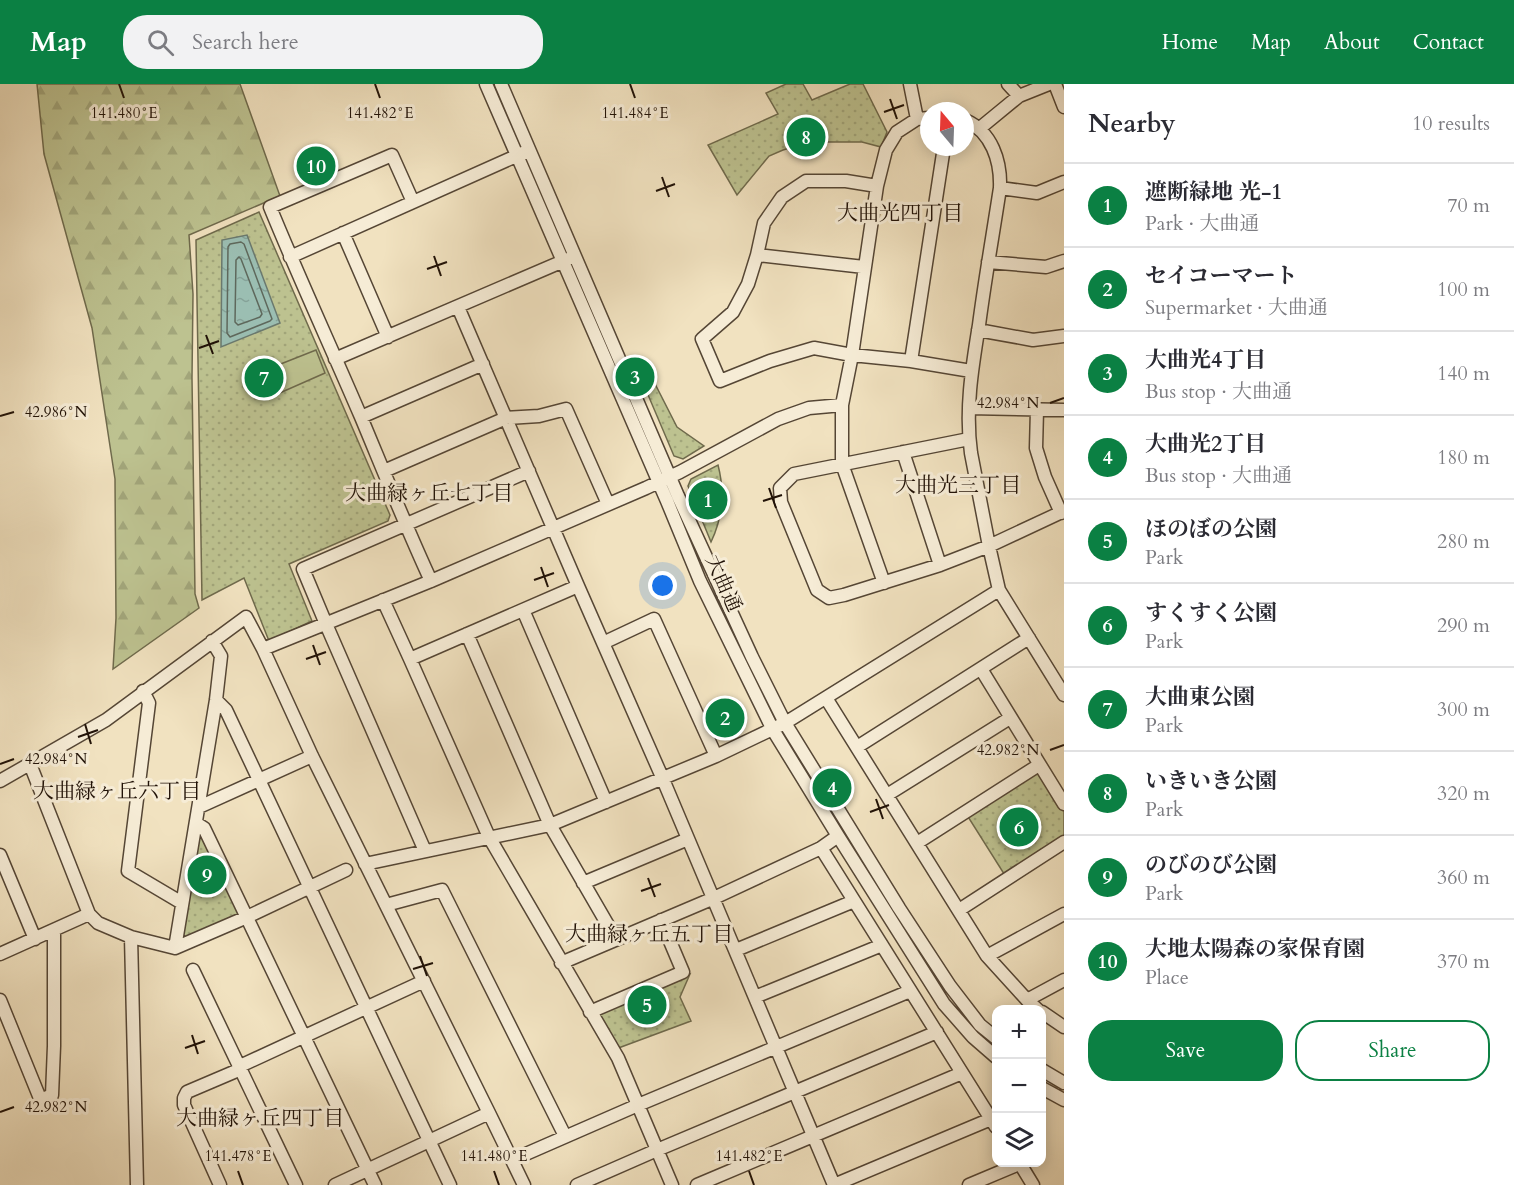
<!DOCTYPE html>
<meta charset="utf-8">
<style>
:root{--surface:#fff;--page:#f2f2f3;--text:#2b2b33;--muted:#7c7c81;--line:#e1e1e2;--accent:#0b8043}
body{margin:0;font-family:Cardo,"Noto Serif JP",serif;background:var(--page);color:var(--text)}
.controls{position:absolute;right:18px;bottom:18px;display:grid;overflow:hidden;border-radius:12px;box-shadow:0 3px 15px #0003}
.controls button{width:54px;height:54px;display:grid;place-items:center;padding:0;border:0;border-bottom:2px solid var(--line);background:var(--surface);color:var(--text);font:30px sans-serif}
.compass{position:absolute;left:920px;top:18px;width:54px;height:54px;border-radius:50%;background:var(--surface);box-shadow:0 3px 15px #0003;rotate:341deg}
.you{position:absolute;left:663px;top:502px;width:21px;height:21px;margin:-15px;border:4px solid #fff;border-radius:50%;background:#1a73e8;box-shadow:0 0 0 9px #1a73e833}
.badge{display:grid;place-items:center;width:39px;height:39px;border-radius:50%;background:var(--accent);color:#fff;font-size:20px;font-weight:700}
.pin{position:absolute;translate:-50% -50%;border:3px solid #fff;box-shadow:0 2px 6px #0006}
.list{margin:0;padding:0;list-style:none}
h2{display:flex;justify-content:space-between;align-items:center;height:78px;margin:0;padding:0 24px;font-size:26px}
h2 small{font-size:20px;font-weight:400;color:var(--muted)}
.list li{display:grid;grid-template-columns:39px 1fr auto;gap:18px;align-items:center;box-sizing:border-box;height:84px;padding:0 24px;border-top:2px solid var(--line)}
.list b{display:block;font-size:22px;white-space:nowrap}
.list p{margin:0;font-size:20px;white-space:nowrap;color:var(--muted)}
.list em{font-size:20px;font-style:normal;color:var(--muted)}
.actions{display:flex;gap:12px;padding:18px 24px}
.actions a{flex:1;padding:14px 0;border:2px solid var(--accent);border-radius:24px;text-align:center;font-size:21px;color:var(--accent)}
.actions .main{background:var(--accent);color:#fff}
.icon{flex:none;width:33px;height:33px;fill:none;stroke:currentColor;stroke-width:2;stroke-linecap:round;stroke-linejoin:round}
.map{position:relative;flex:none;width:1064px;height:1101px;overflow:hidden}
header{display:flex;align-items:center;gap:36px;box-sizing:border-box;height:84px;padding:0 30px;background:var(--accent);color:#fff}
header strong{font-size:28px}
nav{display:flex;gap:33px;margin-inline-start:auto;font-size:21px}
.search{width:420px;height:54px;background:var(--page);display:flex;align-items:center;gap:15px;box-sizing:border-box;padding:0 21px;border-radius:24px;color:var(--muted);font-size:22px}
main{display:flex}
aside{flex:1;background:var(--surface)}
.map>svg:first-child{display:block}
.forest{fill:url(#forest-firs);stroke:#6f6a4c;stroke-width:1.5}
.park{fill:url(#park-dots);stroke:#6f6a4c;stroke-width:1.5}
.pitch{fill:#bdc290;stroke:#6f6a4c;stroke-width:1.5}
.water{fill:url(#water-ripples);stroke:#6a796e;stroke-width:1.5}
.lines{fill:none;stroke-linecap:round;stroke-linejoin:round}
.shore{stroke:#5e685c;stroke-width:1.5}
.minor-casing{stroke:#554635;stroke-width:15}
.minor{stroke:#f6ecd6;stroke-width:12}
.ticks{fill:none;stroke:#211207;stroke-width:2}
.labels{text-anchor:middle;stroke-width:6;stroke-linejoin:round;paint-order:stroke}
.street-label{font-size:20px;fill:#211207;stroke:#f6ecd6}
.neighbourhood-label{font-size:21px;fill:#211207;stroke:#f6ecd6}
.ticks-label{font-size:15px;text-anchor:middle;fill:#211207;stroke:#f6ecd6;stroke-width:6;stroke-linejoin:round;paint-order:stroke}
</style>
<header>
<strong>Map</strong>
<div class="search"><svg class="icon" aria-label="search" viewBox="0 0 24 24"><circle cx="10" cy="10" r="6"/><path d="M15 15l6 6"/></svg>Search here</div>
<nav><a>Home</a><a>Map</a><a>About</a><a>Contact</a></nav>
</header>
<main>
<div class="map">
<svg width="1064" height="1101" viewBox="0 0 1064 1101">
<defs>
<pattern id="forest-firs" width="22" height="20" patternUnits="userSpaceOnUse" patternTransform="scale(1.5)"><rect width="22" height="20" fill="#bdc290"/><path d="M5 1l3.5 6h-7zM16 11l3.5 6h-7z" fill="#a2a67b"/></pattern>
<pattern id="park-dots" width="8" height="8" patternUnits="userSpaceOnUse" patternTransform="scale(1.5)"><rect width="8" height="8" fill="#bdc290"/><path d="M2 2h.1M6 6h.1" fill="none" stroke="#a2a67b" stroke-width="1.8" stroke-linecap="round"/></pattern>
<pattern id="water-ripples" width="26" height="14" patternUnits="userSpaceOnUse" patternTransform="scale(1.5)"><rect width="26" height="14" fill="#9bbeb2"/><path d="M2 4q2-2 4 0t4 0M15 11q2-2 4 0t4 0" fill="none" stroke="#85a298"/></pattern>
</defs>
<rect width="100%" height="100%" fill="#f1e2c0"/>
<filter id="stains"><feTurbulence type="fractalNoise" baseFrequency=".00333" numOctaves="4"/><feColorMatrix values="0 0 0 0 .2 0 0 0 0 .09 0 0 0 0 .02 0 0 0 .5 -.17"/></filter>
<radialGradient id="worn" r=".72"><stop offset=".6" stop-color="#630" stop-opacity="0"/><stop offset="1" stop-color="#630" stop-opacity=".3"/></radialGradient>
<!-- forest -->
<path class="forest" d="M 37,0 L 240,0 L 280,112 L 189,151 L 193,210 L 192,294 L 195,510 L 199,524 L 113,585 L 116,534 L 115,395 L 92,244 L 44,70 Z"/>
<!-- park -->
<path class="park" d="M 786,0 L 803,0 L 812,16 L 850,0 L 863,0 L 887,48 L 881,63 L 862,58 L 809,58 L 783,66 L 769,72 L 737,111 L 708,61 L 778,30 L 766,9 Z
M 259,128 L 390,431 L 388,437 L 289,480 L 312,537 L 269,557 L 244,494 L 202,516 L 196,156 Z
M 649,288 L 677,343 L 704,362 L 683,375 L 674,372 L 640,292 Z
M 718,381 C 725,408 723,433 711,458 L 688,402 L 691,395 Z
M 1039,681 L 1064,720 L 1064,758 L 1006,793 L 965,728 Z
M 196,739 L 247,833 L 175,864 Z
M 690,890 L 680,913 L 691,937 L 613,966 L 591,928 Z"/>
<!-- pitch -->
<path class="pitch" d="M 316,266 L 325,289 L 273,312 L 263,287 Z"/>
<!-- water -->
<path class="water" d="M 247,151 L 280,239 L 221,263 L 222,156 Z"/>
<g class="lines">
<!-- shore -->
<path class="shore" d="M 241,158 L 244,160 L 272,235 L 270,237 L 230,253 L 227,249 L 228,163 L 230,160 Z
M 239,173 L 241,175 L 262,230 L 260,233 L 238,241 L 235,238 L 236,176 Z"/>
<defs>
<path id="minor" d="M 486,0 L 667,417 L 700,497 L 773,646 L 838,752 L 944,920 L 973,953 L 996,973
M 501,0 L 678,412 L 752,573 L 785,639 L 899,824 L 950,902 L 980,941 L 996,954
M 910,0 L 917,35
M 1008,0 L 1019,12
M 1055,0 L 1064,23
M 965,36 C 992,48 1001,77 1000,104 C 993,150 985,195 979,241 C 972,284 965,326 971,369 L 989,462 L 999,506 L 1064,611
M 980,44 L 1019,12 L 1049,0
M 877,102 L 846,97 L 806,97 L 782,113 L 764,139 L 757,171 L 748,200 L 733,228 L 702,255 L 720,297 L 770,277 L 814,264 L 852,271 L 911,277 L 971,287
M 1000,104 L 1037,109 L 1064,98
M 413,118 L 392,71 L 270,123 C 299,194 331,263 361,333 C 384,388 406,443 431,497
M 343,149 L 388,253
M 757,171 L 864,183
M 290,173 L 525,68
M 988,178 L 1046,183 L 1064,177
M 458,223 L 578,502 L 662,693 L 834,1101
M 978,246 L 1033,256 L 1064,252
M 335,275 L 568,175
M 911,277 L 944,63
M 969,324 L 1064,326
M 1037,326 L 1036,364 L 1045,393 L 1061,429
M 361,333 L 483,280
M 969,355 L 794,390 L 780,404 L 781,418 L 817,506 L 829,514 L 844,511 L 940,481 L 989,462 L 1064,427
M 903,368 L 940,481
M 384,387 L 506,334 L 539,332 L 566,325 L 608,420
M 884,499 L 842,380 L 842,321 L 852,271 L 877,102 L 886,66 L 897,48 L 917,35 L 929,34
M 383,516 L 410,575 L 489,753 L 618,974 L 672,1101
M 523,526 L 606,718
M 467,550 L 550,741 L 616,855
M 603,559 L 654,535 L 716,672
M 263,565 L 431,497 L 646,404 L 680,388 L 778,335 L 809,324 L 842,321
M 410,575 L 578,502
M 981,585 L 1064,720
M 143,607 L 149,619 L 128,787 L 182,819
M 826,614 L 987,872 L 1027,916 L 1038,926
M 216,616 L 226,626 L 450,1101
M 857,663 L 1029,554
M 30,680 L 89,830
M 0,697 L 106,636 L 246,533 L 263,565 L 312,672 L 489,1029 L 524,1101
M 887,711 L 1010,634
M 199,723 L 312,672
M 196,739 L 204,744 L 375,1101
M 917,759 L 1039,681
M 821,764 L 996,1043
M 425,767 L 326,540 L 303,485 L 529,387
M 0,771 L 35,855
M 365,780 L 550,741 L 716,672 L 785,639 L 999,506
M 583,799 L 688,755
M 386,821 L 442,806 L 565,1052
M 959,826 L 1064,758
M 131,853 L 137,1101
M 175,864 L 216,616 L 221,572 L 212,557
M 736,866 L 854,817
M 0,870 L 89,830 L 98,839 L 131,853 L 175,864 L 247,833 L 346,786
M 987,872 L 1064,830
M 561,879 L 714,814 L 821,764 L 838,752
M 193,886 L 296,1101
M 755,913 L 882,861
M 0,916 L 39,1012 L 45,1014 L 52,1011 L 54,962 L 54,846
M 1027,916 L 1064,896
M 590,928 L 683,888 L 661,836
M 1042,928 L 1064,943
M 240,982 L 424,897
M 1042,986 L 1064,999
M 1042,1004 L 1064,1016
M 512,1076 L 638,1021 L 910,907
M 1019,1078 L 1033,1101
M 220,1101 L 184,1021 L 184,1014 L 187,1008 L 241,985
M 335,1101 L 489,1029
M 577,1101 L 657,1066 L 937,948
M 697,1101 L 962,989
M 834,1101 L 991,1035
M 969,1101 L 1019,1080"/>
</defs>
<!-- minor casing -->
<use href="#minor" class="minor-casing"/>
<!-- minor -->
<use href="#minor" class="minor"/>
</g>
<!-- ticks -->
<path class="ticks" d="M 119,0 L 124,14M 375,0 L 380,14M 630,0 L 635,14M 890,15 L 897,35M 884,28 L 904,21M 662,93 L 669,113M 656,107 L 675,100M 434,172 L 441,192M 427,185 L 447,178M 206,251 L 213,270M 199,264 L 219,257M 1050,319 L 1064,314M 0,332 L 14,328M 769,404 L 776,424M 763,417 L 782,411M 541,483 L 548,503M 534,496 L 554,489M 313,561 L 320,581M 306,575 L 326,568M 85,640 L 91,660M 78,653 L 98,646M 1050,666 L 1064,661M 0,680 L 14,675M 876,715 L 883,735M 870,728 L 889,721M 648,794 L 655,813M 641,807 L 661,800M 420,872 L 427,892M 413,885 L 433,879M 192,951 L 198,970M 185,964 L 205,957M 0,1028 L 14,1023M 238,1087 L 243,1101M 494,1087 L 499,1101M 749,1087 L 754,1101"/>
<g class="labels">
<!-- street labels -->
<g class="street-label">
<text transform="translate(724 499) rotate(66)" y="7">大曲通</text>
</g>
<!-- neighbourhood labels -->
<g class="neighbourhood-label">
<text x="900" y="136">大曲光四丁目</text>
<text x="958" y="408">大曲光三丁目</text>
<text x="429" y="416">大曲緑ヶ丘七丁目</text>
<text x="117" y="714">大曲緑ヶ丘六丁目</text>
<text x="649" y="857">大曲緑ヶ丘五丁目</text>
<text x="260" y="1041">大曲緑ヶ丘四丁目</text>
</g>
</g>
<g class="ticks-label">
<text x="124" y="34">141.480°E</text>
<text x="380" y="34">141.482°E</text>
<text x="635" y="34">141.484°E</text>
<text x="1008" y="324">42.984°N</text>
<text x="56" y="333">42.986°N</text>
<text x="1008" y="671">42.982°N</text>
<text x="56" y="680">42.984°N</text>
<text x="56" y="1028">42.982°N</text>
<text x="238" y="1077">141.478°E</text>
<text x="494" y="1077">141.480°E</text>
<text x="749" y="1077">141.482°E</text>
</g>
<rect width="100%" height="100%" filter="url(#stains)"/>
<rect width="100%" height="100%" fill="url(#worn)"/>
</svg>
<div class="controls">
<button>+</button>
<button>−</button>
<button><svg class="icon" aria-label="layers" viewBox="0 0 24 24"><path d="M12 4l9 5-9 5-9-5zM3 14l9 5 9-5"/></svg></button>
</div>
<svg class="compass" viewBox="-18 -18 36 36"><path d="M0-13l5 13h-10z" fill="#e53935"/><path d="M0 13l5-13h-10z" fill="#7c7c81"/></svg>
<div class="you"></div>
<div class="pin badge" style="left:708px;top:416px">1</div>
<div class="pin badge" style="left:725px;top:634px">2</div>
<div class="pin badge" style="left:635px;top:293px">3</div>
<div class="pin badge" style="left:832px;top:704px">4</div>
<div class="pin badge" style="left:647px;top:921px">5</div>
<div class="pin badge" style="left:1019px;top:743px">6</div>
<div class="pin badge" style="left:264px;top:294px">7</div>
<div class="pin badge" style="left:806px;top:53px">8</div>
<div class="pin badge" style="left:207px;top:791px">9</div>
<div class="pin badge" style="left:316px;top:82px">10</div>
</div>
<aside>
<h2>Nearby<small>10 results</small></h2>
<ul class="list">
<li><span class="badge">1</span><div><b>遮断緑地 光-1</b><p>Park · 大曲通</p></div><em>70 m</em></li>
<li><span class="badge">2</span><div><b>セイコーマート</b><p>Supermarket · 大曲通</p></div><em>100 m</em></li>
<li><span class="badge">3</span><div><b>大曲光4丁目</b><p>Bus stop · 大曲通</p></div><em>140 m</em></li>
<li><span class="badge">4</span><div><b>大曲光2丁目</b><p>Bus stop · 大曲通</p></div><em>180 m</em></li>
<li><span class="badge">5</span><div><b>ほのぼの公園</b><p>Park</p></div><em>280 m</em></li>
<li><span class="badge">6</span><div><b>すくすく公園</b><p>Park</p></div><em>290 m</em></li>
<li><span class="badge">7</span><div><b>大曲東公園</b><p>Park</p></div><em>300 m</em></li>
<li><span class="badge">8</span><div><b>いきいき公園</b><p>Park</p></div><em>320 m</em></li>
<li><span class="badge">9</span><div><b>のびのび公園</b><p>Park</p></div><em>360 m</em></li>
<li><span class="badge">10</span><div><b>大地太陽森の家保育園</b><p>Place</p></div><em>370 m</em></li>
</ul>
<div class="actions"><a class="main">Save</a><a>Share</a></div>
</aside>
</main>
